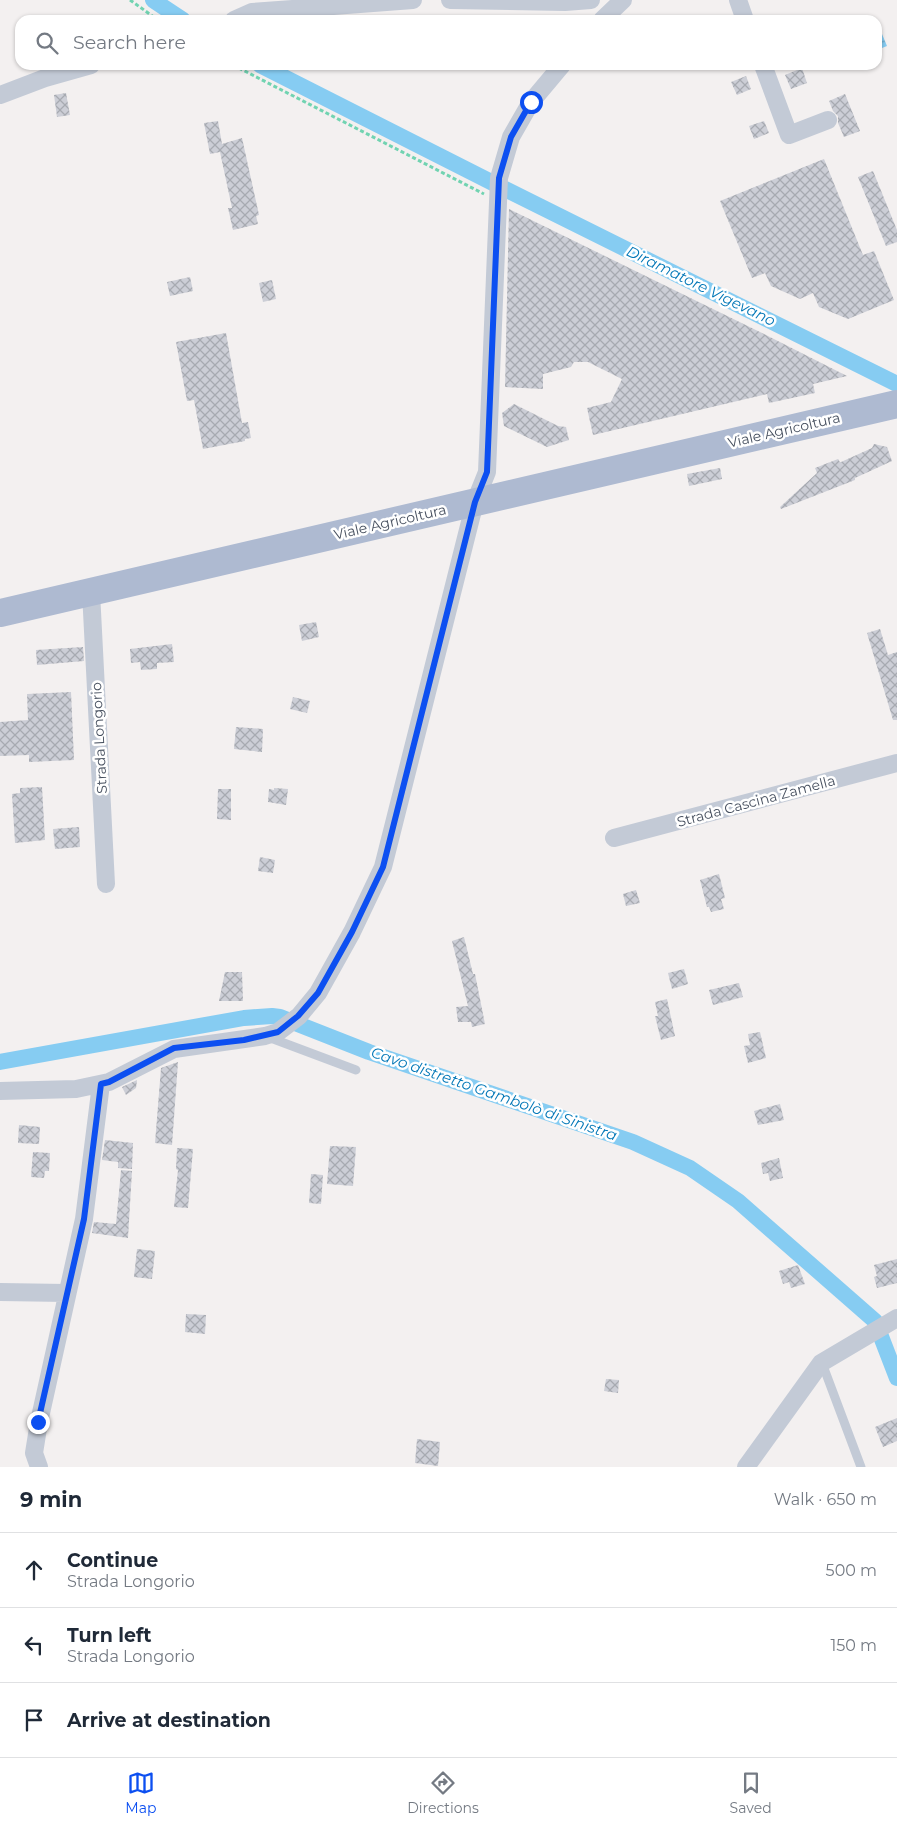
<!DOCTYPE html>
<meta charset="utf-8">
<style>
:root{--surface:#fff;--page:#f6f6f7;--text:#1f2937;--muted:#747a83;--line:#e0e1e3;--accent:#0c4ff1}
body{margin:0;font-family:Montserrat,sans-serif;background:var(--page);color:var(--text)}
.stop{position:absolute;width:15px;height:15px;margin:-11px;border:4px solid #0c4ff1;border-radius:50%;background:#fff}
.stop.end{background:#0c4ff1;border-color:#fff;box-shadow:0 1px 5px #0008}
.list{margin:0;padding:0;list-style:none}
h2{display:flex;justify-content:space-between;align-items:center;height:65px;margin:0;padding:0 20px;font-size:21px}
h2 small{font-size:16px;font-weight:400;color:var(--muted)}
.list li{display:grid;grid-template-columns:32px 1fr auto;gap:15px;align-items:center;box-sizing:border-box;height:75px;padding:0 20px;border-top:1px solid var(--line)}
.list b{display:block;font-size:19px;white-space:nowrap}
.list p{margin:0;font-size:16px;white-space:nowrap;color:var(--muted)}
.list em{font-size:16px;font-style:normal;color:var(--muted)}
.icon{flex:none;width:28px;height:28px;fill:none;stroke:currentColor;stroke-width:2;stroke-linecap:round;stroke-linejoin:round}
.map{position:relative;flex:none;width:897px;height:1467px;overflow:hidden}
.search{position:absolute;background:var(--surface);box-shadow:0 1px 4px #0004;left:15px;right:15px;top:15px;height:55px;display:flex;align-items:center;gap:12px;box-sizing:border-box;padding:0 18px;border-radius:15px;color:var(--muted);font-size:19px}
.sheet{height:290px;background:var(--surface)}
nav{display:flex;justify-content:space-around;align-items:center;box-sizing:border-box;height:70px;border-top:1px solid var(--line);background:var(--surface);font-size:14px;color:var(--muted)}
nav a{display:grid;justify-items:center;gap:2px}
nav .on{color:var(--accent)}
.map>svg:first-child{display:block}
.water{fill:url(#water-waves)}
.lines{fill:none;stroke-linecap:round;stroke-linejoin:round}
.canal{stroke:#86ccf2;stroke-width:16}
.building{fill:url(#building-cross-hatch)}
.path{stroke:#71d3b1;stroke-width:3;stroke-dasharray:4 2.5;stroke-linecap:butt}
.lane{stroke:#c3cad6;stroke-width:9}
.street{stroke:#c3cad6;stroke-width:18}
.primary{stroke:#aebad1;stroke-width:28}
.route{stroke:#0c4ff1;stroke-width:6}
.labels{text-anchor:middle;stroke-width:5;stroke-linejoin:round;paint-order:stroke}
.street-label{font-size:14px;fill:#47505f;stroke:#fff}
.water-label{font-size:15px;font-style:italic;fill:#0277b7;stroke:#fff}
</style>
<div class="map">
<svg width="897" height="1467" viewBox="0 0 897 1467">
<defs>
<pattern id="water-waves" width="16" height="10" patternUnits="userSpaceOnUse" patternTransform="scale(1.25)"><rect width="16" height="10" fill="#86ccf2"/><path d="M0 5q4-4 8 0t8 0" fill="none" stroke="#6fa8c7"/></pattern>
<pattern id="building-cross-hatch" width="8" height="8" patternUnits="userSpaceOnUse" patternTransform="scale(1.25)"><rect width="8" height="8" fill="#ccced6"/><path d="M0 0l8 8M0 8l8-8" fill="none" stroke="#a7aab1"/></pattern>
</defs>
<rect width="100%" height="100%" fill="#f3f0f0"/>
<!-- water -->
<path class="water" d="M 877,22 L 887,46 L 877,50 Z"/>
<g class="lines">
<!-- canal -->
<path class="canal" d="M 153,0 L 183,20
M 260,65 L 493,183
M 505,189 L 897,384
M 0,1062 L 244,1018 L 272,1016 L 280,1017 L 369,1052 L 633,1142 L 690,1168 L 738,1201 L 875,1321 L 897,1378"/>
</g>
<!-- building -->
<path class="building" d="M 802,68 L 807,83 L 791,89 L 785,75 Z
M 746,76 L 751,89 L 737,95 L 731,82 Z
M 66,93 L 70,115 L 57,117 L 54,95 Z
M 845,94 L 860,131 L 844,137 L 838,123 L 838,116 L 833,111 L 829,101 Z
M 218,121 L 222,144 L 242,138 L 259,215 L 256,216 L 258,224 L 233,230 L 228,208 L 232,208 L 220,152 L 210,154 L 204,123 Z
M 764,121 L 769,133 L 754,139 L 749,126 Z
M 824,159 L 863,255 L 874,251 L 894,300 L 848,319 L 819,307 L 813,293 L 800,299 L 771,286 L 765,273 L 752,278 L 720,201 Z
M 873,171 L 897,230 L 897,242 L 886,246 L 858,177 Z
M 509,209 L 764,334 L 847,376 L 813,384 L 815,393 L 769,403 L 767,394 L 593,435 L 587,408 L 611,402 L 622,379 L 588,362 L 574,362 L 571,367 L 543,374 L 543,389 L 505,387 Z
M 190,277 L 193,291 L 170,296 L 167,282 Z
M 272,280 L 276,299 L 263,302 L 259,283 Z
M 226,333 L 242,423 L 248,422 L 251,438 L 245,439 L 245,441 L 203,449 L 194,400 L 187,401 L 176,342 Z
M 514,404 L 558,426 L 566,427 L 569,440 L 547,447 L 504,426 L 502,413 Z
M 874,444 L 887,447 L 892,461 L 855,478 L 855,480 L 781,509 L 780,507 L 817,473 L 815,468 L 838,459 L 840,462 L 841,462 L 872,448 Z
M 720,468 L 722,479 L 689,486 L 687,474 Z
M 316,622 L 319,637 L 302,641 L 299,625 Z
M 880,629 L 888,655 L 897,652 L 897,720 L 893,720 L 867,633 Z
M 172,644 L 174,662 L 157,663 L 157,669 L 141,670 L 140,662 L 131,663 L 130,649 Z
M 83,647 L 84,661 L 37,665 L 36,650 Z
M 71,692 L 74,760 L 29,762 L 29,755 L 0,756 L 0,722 L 28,720 L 27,694 Z
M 293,697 L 310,701 L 307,713 L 290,709 Z
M 236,727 L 263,729 L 262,752 L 234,749 Z
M 42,787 L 45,840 L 15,843 L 12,794 L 20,793 L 20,788 Z
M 274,788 L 288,789 L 286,805 L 268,802 L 269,789 L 274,790 Z
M 218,789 L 231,789 L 231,820 L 217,819 Z
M 79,827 L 80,847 L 55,849 L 53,829 Z
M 260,857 L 275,860 L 273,873 L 258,871 Z
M 719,874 L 725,898 L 721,899 L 724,909 L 711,912 L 709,907 L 707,907 L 700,880 Z
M 636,890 L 640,903 L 626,906 L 623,894 Z
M 464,937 L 473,974 L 475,974 L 485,1024 L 472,1027 L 471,1022 L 458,1022 L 456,1007 L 468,1006 L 452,941 Z
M 684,969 L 688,984 L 672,989 L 668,973 Z
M 225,972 L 242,972 L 243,1001 L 219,1001 Z
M 739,983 L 743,997 L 713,1005 L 709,990 Z
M 667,999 L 675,1036 L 661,1040 L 655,1016 L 658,1016 L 655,1002 Z
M 760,1032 L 766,1058 L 748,1063 L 744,1046 L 750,1045 L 748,1034 Z
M 178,1062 L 172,1145 L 155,1143 L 161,1068 Z
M 137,1080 L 136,1088 L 126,1095 L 122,1087 Z
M 780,1104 L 784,1120 L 758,1125 L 754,1111 Z
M 19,1125 L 40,1127 L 39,1144 L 18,1143 Z
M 105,1140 L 133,1143 L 132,1169 L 118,1168 L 118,1162 L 102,1160 Z
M 330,1146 L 356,1147 L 353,1186 L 327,1184 Z
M 177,1148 L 193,1149 L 188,1208 L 174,1207 L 178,1170 L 176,1169 Z
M 33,1152 L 50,1153 L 49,1171 L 45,1171 L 44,1178 L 31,1177 Z
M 779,1158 L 783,1178 L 770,1181 L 768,1173 L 763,1174 L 761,1163 Z
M 121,1170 L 132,1171 L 128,1238 L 92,1233 L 94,1222 L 116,1224 Z
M 311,1174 L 323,1175 L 321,1204 L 309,1203 Z
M 137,1249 L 155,1251 L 152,1279 L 134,1277 Z
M 897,1259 L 897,1283 L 877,1288 L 874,1277 L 877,1276 L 874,1265 Z
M 798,1265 L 805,1284 L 791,1288 L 789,1282 L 783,1284 L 779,1271 Z
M 186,1314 L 206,1315 L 205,1334 L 185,1332 Z
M 606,1379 L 619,1380 L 618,1393 L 604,1391 Z
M 897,1418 L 897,1441 L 883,1447 L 875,1427 Z
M 417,1439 L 440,1442 L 438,1466 L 415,1463 Z"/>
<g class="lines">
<!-- path -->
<path class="path" d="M 130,0 L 158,20
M 233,65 L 484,194"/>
<!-- lane -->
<path class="lane" d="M 268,1037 L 356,1070
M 822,1363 L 861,1467"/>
<!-- street -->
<path class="street" d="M 450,0 L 565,2 L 591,0
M 738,0 L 745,20
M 234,20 L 252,12 L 413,0
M 602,20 L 623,0
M 763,65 L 789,135 L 828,120
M 0,95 L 45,78 L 91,65
M 91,592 L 106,884
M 614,838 L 897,763
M 0,1091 L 76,1089 L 109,1082 L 174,1049 L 265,1036 L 278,1032 L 299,1016 L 318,993 L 352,932 L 383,867 L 475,502 L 487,472 L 499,178 L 511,137 L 531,102 L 562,65
M 0,1292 L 66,1293
M 39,1467 L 34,1453 L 39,1422 L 84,1219 L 101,1084
M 746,1467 L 821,1363 L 897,1318"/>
<!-- primary -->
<path class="primary" d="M 0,613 L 897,404"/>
</g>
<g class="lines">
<!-- route -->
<path class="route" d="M 38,1422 L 84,1219 L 101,1084 L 109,1082 L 174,1048 L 244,1040 L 278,1032 L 298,1016 L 318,993 L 352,932 L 383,867 L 475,502 L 487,472 L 499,178 L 511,137 L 531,102"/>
</g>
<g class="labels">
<!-- street labels -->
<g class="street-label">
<text transform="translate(784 430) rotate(-13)" y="5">Viale Agricoltura</text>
<text transform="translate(390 522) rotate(-13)" y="5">Viale Agricoltura</text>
<text transform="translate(99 738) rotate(-93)" y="5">Strada Longorio</text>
<text transform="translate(756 801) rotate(-15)" y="5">Strada Cascina Zamella</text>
</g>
<!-- water labels -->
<g class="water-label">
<text transform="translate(701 286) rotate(26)" y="5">Diramatore Vigevano</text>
<text transform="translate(494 1094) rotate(19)" y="5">Cavo distretto Gambolò di Sinistra</text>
</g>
</g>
</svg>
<div class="stop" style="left:531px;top:102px"></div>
<div class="stop end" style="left:38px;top:1422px"></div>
<div class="search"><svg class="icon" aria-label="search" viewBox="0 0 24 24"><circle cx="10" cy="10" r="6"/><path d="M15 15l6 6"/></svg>Search here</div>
</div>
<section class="sheet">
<h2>9 min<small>Walk · 650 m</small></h2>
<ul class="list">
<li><svg class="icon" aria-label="ahead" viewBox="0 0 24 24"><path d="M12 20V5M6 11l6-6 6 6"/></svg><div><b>Continue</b><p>Strada Longorio</p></div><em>500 m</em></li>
<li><svg class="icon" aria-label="left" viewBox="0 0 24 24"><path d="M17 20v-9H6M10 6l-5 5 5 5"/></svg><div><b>Turn left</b><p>Strada Longorio</p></div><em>150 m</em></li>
<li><svg class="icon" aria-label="arrive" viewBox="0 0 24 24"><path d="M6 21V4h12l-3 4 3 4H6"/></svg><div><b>Arrive at destination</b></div></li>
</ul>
</section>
<nav>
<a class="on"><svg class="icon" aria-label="map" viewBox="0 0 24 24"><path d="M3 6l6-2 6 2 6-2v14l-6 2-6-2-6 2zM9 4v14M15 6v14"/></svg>Map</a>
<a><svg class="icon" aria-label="directions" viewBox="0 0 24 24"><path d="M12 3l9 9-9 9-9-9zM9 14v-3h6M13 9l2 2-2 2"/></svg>Directions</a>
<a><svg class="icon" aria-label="saved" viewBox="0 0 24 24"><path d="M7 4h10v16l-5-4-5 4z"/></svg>Saved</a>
</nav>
